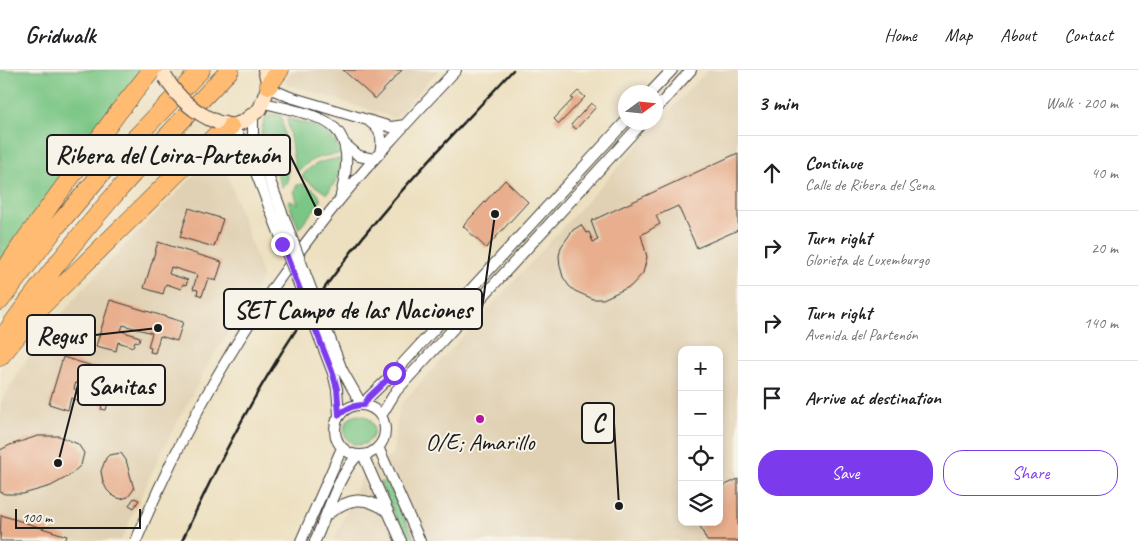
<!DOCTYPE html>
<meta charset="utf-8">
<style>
:root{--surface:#fff;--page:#f6f6f6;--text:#202124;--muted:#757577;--line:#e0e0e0;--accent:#7c3aed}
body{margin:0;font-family:Caveat,sans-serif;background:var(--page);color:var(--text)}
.controls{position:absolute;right:15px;bottom:15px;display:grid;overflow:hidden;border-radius:10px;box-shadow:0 2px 8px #0003}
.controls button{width:45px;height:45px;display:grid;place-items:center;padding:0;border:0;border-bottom:1px solid var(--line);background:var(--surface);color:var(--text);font:25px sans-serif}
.compass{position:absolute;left:618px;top:15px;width:45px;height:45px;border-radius:50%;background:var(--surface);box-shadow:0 2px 8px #0003;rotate:75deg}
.scale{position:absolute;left:15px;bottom:12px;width:126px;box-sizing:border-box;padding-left:5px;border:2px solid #1c1c1c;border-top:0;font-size:14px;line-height:18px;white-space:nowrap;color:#1c1c1c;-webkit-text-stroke:4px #f7f3e8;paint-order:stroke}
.stop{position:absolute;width:15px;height:15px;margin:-11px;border:4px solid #7c3aed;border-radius:50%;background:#fff}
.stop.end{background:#7c3aed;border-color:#fff;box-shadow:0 1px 5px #0008}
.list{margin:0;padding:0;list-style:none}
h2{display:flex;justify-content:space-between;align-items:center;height:65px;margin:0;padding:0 20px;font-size:21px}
h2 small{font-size:16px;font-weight:400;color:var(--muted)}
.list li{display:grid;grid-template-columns:32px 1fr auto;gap:15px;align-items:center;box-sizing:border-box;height:75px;padding:0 20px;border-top:1px solid var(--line)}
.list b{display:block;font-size:19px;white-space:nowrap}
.list p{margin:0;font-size:16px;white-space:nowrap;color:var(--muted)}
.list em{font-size:16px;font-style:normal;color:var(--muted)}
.actions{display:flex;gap:10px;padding:15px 20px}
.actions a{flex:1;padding:11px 0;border:1px solid var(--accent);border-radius:20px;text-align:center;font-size:18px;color:var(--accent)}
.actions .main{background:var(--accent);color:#fff}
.icon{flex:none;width:28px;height:28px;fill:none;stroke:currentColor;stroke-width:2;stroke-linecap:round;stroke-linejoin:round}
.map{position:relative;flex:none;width:738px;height:471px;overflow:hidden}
header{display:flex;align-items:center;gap:30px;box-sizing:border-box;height:70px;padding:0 25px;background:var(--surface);border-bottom:1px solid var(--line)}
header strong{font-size:24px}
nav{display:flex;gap:28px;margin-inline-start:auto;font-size:18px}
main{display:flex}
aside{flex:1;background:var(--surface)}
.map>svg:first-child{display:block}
.built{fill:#e1d1b4;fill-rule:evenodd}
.green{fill:#7ac685;stroke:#4b7150}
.building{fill:#e8ae8d}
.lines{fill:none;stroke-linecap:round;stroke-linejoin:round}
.street-casing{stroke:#3b3935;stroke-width:12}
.secondary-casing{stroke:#3b3935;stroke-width:16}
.highway-casing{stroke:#3b3935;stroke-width:19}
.street{stroke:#fff;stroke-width:10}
.secondary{stroke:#ffe4c6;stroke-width:14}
.highway{stroke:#febb71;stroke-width:18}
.rail{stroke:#1c1c1c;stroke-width:2.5}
.street-bridge-casing{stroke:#3b3935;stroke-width:12;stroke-linecap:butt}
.secondary-bridge-casing{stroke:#3b3935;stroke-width:16;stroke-linecap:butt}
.street-bridge{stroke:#fff;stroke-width:10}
.secondary-bridge{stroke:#ffe4c6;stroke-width:14}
.route{stroke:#7c3aed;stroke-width:6}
.poi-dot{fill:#b5179e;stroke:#f7f3e8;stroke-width:2}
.labels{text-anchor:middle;stroke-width:4;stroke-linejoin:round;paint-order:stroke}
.poi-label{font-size:24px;fill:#1c1c1c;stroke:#f7f3e8}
.leader{fill:none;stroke:#1c1c1c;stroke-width:2}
.callout-dot{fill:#1c1c1c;stroke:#f7f3e8;stroke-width:2}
.callout{fill:#f7f3e8;stroke:#1c1c1c;stroke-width:2}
.callout-label{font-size:25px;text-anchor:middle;font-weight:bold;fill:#1c1c1c}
</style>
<header>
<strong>Gridwalk</strong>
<nav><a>Home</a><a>Map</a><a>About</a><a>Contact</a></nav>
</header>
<main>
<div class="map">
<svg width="738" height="471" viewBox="0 0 738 471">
<rect width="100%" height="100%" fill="#f7f3e8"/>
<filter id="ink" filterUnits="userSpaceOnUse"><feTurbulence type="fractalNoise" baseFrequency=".02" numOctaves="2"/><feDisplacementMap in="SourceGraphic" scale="10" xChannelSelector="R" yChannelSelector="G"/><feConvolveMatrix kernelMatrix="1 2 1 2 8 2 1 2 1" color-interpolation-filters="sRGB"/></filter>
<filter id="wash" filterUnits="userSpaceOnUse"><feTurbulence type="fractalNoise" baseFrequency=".0096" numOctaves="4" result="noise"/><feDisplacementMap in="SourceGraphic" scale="20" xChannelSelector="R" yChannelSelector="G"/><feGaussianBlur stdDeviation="1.12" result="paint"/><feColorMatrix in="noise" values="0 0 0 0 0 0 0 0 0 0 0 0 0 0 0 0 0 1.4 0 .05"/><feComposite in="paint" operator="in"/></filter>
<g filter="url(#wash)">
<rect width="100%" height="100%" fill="#ede0c0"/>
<!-- built -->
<path class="built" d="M 293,0 L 439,0 L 395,48 L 287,14 L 285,11 Z
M 707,0 L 738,0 L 738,471 L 334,471 L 364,401 L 392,385 L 400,335 ZM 682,280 L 719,280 L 719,452 L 682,452 Z
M 219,80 L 263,207 L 210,291 L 161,383 L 121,471 L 0,471 L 0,333 L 32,281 L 83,218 Z"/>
<!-- green -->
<path class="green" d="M 0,0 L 144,0 L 0,197 Z
M 271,44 L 281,46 C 285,69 291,91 287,114 L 282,117 L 261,64 L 264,50 Z
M 287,48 C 309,55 333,58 341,84 C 321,86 312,87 297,102 L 295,98 Z
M 341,89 L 339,106 L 327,124 L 303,108 L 302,106 C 312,93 326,89 341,89 Z
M 304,114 C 312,119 321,122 320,132 L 299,159 L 288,132 L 290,131 L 298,134 L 294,121 L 297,115 Z
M344 360a15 15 0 1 1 30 0a15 15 0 1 1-30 0Z
M 387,410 L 415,471 L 407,471 L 380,413 Z"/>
<g id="blocks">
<!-- building -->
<path class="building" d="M 343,0 L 402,0 L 375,29 Z
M 578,21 L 585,27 L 559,54 L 554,49 L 573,29 L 571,28 Z
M 591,33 L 596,37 L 576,59 L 571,55 Z
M 738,83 L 738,160 L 697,178 L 678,136 L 656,146 L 660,154 L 641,165 L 647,187 L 643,203 L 631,216 L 603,229 L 593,229 L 575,221 L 569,216 L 563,207 L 560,196 L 559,186 L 561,177 L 573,160 L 581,155 L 586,163 L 589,162 L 593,172 L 598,170 L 591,151 Z
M 505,110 L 528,132 L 486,178 L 463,156 Z
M 189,138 L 223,149 L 214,177 L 180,167 Z
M 158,172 L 222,192 L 216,211 L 208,208 L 202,226 L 197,224 L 198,220 L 193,219 L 197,205 L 171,197 L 169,204 L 188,210 L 186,215 L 183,214 L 181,219 L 166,214 L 163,224 L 144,218 Z
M 110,230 L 183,252 L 177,271 L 160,266 L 155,283 L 150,282 L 151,278 L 148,277 L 152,263 L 123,255 L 121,261 L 140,267 L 139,272 L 135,271 L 133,277 L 118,272 L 116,281 L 96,276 Z
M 63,287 L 135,309 L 130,329 L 111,323 L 106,340 L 101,339 L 102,335 L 99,334 L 103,320 L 76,312 L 74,319 L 93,325 L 91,330 L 87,329 L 86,333 L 71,328 L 68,340 L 49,334 Z
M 38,366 L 59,366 L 78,374 L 84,383 L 81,395 L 69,406 L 51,416 L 23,424 L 5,424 L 0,422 L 0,380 L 10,375 Z
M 121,383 L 126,390 L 134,419 L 128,427 L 121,429 L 113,426 L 107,420 L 103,412 L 101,401 L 106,388 L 109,385 Z
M 738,409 L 738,471 L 707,471 L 698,452 L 719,452 L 719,418 Z
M 134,428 L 139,430 L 134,438 L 129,435 Z
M 1,445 L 67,466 L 65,471 L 0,471 Z"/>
</g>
</g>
<g filter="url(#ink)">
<use href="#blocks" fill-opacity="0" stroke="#3b3935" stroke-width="1"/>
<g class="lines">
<defs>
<path id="street" d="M 269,18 L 290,27 L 391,57 L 405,55
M 651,22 L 672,0
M 264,33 C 326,48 360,50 341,125
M 656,39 L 691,0
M 253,46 L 253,65 L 262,90
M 370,52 C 382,60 383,70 380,83
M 232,56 L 248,80 L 253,95
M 346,75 L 359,86 L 374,89
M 342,300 L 362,335
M 333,303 L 337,319 L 339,345
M 364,335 L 369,327 L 394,303 L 626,51
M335 360a25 25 0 1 1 50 0a25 25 0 1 1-50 0Z
M 381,346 L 396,321 L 643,52
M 378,377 L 420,471
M 363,385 L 401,471
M 328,444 C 349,428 364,425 387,441
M 136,471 C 184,355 247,246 325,148 C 366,96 411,48 456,0
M 301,471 L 342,378
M 315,471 C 327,445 338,405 358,385"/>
<path id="secondary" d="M 221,53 L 232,56 L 243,52 L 260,39 L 269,15 L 265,0"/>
<path id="highway" d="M 269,15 L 280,0
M 0,207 L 24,171 L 119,41 L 152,0
M 0,231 L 57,156 L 107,97 L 201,0
M 0,271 C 68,173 147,85 230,0
M 0,287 L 42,236 L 216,65 L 230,57"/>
</defs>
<!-- street casing -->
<use href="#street" class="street-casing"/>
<!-- secondary casing -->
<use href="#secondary" class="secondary-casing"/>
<!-- highway casing -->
<use href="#highway" class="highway-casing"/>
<!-- street -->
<use href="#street" class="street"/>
<!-- secondary -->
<use href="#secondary" class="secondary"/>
<!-- highway -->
<use href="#highway" class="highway"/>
<!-- rail -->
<path class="rail" d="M 182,471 C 229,368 282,271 352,181 C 401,117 459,59 513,0"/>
<defs>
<path id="street-bridge" d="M 262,90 L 342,300
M 253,95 L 333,303"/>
<path id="secondary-bridge" d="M 165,7 C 178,28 194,43 217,52"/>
</defs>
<!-- street-bridge casing -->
<use href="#street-bridge" class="street-bridge-casing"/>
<!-- secondary-bridge casing -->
<use href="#secondary-bridge" class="secondary-bridge-casing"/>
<!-- street-bridge -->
<use href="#street-bridge" class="street-bridge"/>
<!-- secondary-bridge -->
<use href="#secondary-bridge" class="secondary-bridge"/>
</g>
</g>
<g class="lines" filter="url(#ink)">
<!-- route -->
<path class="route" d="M 282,174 L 333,304 L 337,319 L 339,345 C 347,338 353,335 364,335 L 369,327 L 394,303"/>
</g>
<!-- markers -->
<circle class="poi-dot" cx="480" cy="349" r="5"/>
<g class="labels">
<!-- poi labels -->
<g class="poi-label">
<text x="480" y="380">O/E; Amarillo</text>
</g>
</g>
<!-- callouts -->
<path class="leader" d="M318 142L290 85M495 144L482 239M158 258L95 265M58 393L78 315M619 436L614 353"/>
<g class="callout-dot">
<circle cx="318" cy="142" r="5"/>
<circle cx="495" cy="144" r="5"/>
<circle cx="158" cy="258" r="5"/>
<circle cx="58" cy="393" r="5"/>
<circle cx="619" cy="436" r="5"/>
</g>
<g class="callout">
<rect x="47" y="65" width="243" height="40" rx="5"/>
<rect x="224" y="219" width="258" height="40" rx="5"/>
<rect x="27" y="245" width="68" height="40" rx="5"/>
<rect x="78" y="295" width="87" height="40" rx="5"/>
<rect x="582" y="333" width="32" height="40" rx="5"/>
</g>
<g class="callout-label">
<text x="168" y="93">Ribera del Loira-Partenón</text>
<text x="353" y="248">SET Campo de las Naciones</text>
<text x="61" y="274">Regus</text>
<text x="121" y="324">Sanitas</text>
<text x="598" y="361">C</text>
</g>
</svg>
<div class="controls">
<button>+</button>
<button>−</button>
<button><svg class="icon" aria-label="locate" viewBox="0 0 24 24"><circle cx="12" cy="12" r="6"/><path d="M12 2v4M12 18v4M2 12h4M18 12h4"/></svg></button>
<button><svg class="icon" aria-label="layers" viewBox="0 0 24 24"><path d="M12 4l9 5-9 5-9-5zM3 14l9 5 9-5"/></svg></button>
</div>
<svg class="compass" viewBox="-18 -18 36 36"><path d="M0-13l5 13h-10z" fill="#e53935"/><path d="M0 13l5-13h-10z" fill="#757577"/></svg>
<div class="scale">100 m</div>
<div class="stop" style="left:394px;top:303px"></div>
<div class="stop end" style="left:282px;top:174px"></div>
</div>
<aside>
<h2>3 min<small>Walk · 200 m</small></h2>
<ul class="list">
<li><svg class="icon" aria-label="ahead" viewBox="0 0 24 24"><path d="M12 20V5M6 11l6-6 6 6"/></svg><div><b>Continue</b><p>Calle de Ribera del Sena</p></div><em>40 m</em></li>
<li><svg class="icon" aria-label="right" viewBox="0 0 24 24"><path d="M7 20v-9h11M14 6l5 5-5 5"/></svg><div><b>Turn right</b><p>Glorieta de Luxemburgo</p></div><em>20 m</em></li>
<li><svg class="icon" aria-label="right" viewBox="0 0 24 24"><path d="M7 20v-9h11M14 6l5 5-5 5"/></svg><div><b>Turn right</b><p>Avenida del Partenón</p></div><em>140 m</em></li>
<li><svg class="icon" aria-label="arrive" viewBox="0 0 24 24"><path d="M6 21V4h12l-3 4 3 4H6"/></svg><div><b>Arrive at destination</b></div></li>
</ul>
<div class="actions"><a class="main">Save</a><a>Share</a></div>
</aside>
</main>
